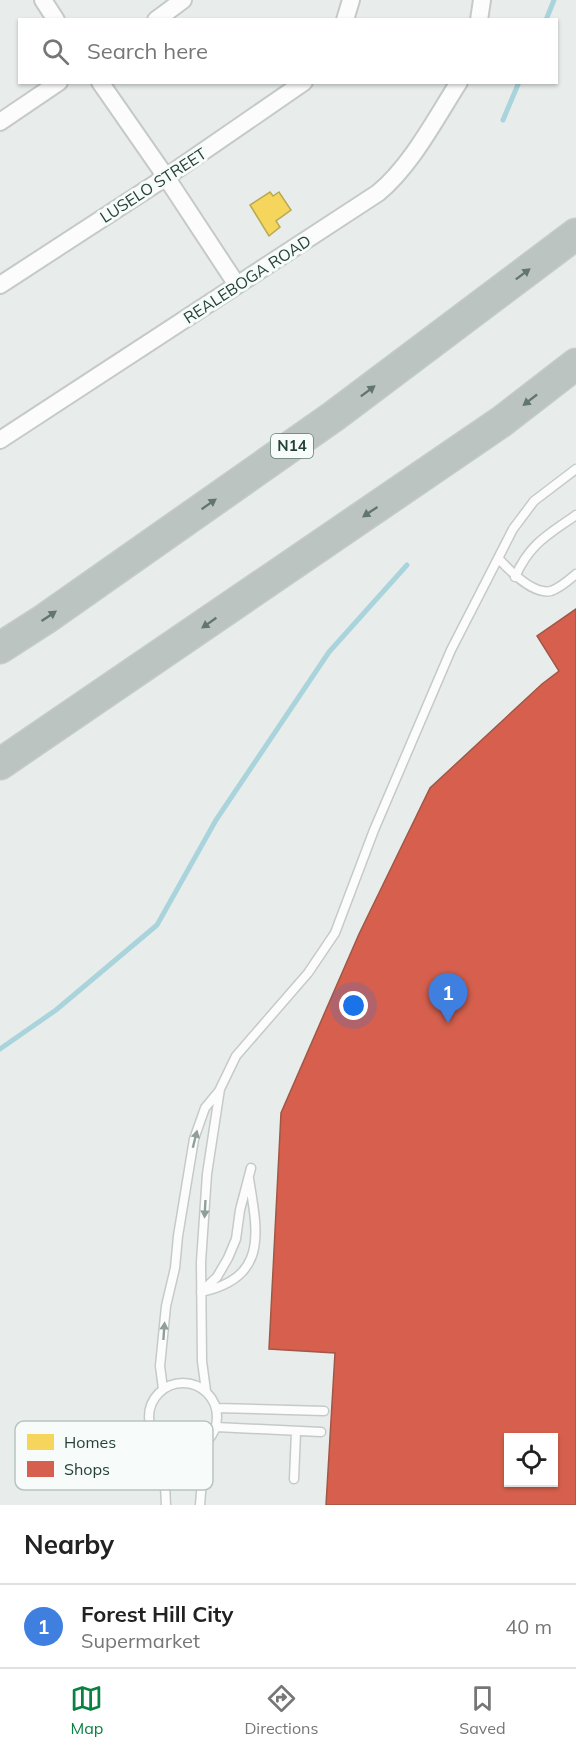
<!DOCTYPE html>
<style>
:root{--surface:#fff;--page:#f6f6f6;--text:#222;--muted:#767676;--line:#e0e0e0;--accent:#0b8043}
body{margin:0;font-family:Mulish,sans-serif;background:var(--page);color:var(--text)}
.controls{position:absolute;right:18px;bottom:18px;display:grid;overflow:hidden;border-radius:0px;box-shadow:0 2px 4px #0004}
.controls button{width:54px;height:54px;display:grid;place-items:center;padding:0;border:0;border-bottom:2px solid var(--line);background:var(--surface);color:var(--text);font:30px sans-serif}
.you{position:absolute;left:354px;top:1006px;width:21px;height:21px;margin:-15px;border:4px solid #fff;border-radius:50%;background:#1a73e8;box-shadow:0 0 0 9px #1a73e833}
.badge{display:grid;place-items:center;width:39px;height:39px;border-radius:50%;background:var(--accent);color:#fff;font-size:20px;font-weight:700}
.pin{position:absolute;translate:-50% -50px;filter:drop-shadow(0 2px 3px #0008)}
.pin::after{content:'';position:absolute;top:32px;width:21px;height:18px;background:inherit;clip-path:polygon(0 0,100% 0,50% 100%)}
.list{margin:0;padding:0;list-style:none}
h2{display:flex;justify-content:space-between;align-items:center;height:78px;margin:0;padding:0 24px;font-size:26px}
h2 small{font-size:20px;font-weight:400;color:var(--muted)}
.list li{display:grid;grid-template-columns:39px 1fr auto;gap:18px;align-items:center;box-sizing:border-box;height:84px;padding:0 24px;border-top:2px solid var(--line)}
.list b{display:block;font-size:22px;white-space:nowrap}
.list p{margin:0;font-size:20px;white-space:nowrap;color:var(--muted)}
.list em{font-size:20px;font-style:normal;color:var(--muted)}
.icon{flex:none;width:33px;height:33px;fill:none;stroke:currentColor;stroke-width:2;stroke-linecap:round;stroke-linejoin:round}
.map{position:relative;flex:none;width:576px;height:1505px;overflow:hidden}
.search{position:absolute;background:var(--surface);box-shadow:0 2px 4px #0004;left:18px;right:18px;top:18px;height:66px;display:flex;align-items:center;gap:15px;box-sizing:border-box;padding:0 21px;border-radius:0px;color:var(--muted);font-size:22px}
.sheet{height:162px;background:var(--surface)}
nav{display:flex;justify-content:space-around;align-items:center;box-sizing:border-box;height:84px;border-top:2px solid var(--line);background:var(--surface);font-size:16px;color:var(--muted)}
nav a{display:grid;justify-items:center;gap:3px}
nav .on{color:var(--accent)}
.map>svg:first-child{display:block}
.homes{fill:#f6d55c;stroke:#b7a952;stroke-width:1.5}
.shops{fill:#d6604d;stroke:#a15747;stroke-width:1.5;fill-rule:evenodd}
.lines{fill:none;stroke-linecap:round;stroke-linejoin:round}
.stream{stroke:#a9d4db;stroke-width:5}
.service-casing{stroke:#c5cac8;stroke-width:11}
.minor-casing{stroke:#c5cac8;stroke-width:20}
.motorway-casing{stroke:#c3ccc9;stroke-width:33}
.service{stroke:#fcfcfc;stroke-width:8}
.minor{stroke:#fcfcfc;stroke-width:16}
.motorway{stroke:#bcc4c2;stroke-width:30}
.oneway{fill:#617670}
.oneway2{fill:#909f9b}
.labels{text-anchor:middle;stroke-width:6;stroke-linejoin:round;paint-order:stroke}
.shield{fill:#f7fbf9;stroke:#637a73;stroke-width:1.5}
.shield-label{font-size:15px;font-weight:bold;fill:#24423a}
.street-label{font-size:16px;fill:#24423a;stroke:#f7fbf9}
.key{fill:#f7fbf9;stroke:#b8c4c0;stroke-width:1.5}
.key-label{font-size:16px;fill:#24423a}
</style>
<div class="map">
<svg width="576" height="1505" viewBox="0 0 576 1505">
<rect width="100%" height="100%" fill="#e8edeb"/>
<!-- homes -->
<path class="homes" d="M 270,192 L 273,196 L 279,192 L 291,210 L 276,221 L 280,227 L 269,236 L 250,205 Z"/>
<!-- shops -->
<path class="shops" d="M 576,609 L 576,1505 L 326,1505 L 335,1353 L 269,1349 L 281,1113 L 359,934 L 430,788 L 542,684 L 559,671 L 537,636 ZM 508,1438 L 554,1438 L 554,1482 L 508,1482 Z"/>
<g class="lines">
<!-- stream -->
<path class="stream" d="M 546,20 L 554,0
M 503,120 L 519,82
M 0,1049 L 56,1010 L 157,925 L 216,820 L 329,652 L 407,565"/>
<defs>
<path id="service" d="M 499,559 C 510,571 533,595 551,591 C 560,588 569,580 576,574
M 515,577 C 530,543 548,535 576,515
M 249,1179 C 258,1233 268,1278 201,1292 L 217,1277 L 228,1258 L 236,1239 L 240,1210 L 251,1168
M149 1417a34 34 0 1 1 68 0a34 34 0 1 1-68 0Z
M 163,1389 L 160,1366 L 166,1306 L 175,1268 L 178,1236 L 194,1139 L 205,1108 L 219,1091
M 206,1391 L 202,1361 L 201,1262 L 207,1174 L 220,1089 L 236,1056 L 308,973 L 335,933 L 374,830 L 451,650 L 513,529 L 534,501 L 576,469
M 217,1408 L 324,1411
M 216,1427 L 321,1432
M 163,1445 L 166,1505
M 294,1479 L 296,1432
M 200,1505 L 205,1444"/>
<path id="minor" d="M 43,0 L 56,20
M 156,20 L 183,0
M 345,20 L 351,0
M 479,20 L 482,0
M 100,82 L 166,177 L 237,285
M 0,122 L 59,82
M 0,285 L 166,177 L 304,82
M 0,440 L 378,193 C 411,166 436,118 459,82"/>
<path id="motorway" d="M 0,648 L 45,619 L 334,416 L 576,234
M 0,764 L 501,422 L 576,364"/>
</defs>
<!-- service casing -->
<use href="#service" class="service-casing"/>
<!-- minor casing -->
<use href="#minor" class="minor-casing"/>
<!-- motorway casing -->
<use href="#motorway" class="motorway-casing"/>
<!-- service -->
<use href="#service" class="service"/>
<!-- minor -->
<use href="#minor" class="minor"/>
<!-- motorway -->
<use href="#motorway" class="motorway"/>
</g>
<!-- one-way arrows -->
<defs><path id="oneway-solid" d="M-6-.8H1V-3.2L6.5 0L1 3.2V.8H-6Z" transform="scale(1.5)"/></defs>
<g class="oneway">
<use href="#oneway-solid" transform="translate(523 274) rotate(-37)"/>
<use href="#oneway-solid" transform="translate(368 391) rotate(-37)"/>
<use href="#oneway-solid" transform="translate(530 400) rotate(142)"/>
<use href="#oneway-solid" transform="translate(209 504) rotate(-35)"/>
<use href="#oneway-solid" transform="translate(370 512) rotate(146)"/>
<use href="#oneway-solid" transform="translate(49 616) rotate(-34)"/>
<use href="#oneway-solid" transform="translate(209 623) rotate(145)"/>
</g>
<g class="oneway2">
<use href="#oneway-solid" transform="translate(195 1139) rotate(-76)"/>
<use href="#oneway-solid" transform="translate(205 1209) rotate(93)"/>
<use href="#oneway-solid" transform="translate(164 1331) rotate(-86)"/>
</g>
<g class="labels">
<!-- shield labels -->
<rect class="shield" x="271" y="434" width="42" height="24" rx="4.5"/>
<g class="shield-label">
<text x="292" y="451">N14</text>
</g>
<!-- street labels -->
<g class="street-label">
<text transform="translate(153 185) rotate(-33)" y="6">LUSELO STREET</text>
<text transform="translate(247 279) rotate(-33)" y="6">REALEBOGA ROAD</text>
</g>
</g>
<!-- legend -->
<rect x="15" y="1421" width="198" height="69" rx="9" class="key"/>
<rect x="27" y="1434" width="27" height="16" fill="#f6d55c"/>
<rect x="27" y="1461" width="27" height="16" fill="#d6604d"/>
<g class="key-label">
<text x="64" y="1448">Homes</text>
<text x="64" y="1475">Shops</text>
</g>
</svg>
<div class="controls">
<button><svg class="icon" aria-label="locate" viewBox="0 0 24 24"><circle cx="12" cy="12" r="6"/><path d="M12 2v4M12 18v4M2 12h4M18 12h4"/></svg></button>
</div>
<div class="you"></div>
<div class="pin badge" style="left:448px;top:1023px;background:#3f7fe0">1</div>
<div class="search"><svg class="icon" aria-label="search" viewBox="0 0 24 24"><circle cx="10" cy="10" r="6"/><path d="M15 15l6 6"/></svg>Search here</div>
</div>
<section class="sheet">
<h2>Nearby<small></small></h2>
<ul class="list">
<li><span class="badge" style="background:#3f7fe0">1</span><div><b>Forest Hill City</b><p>Supermarket</p></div><em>40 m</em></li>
</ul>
</section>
<nav>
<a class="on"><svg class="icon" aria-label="map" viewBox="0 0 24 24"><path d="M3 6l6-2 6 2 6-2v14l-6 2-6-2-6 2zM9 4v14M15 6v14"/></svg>Map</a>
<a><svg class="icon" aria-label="directions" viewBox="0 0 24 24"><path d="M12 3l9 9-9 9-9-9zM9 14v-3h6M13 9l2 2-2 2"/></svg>Directions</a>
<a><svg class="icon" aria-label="saved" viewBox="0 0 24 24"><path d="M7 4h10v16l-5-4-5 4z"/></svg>Saved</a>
</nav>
